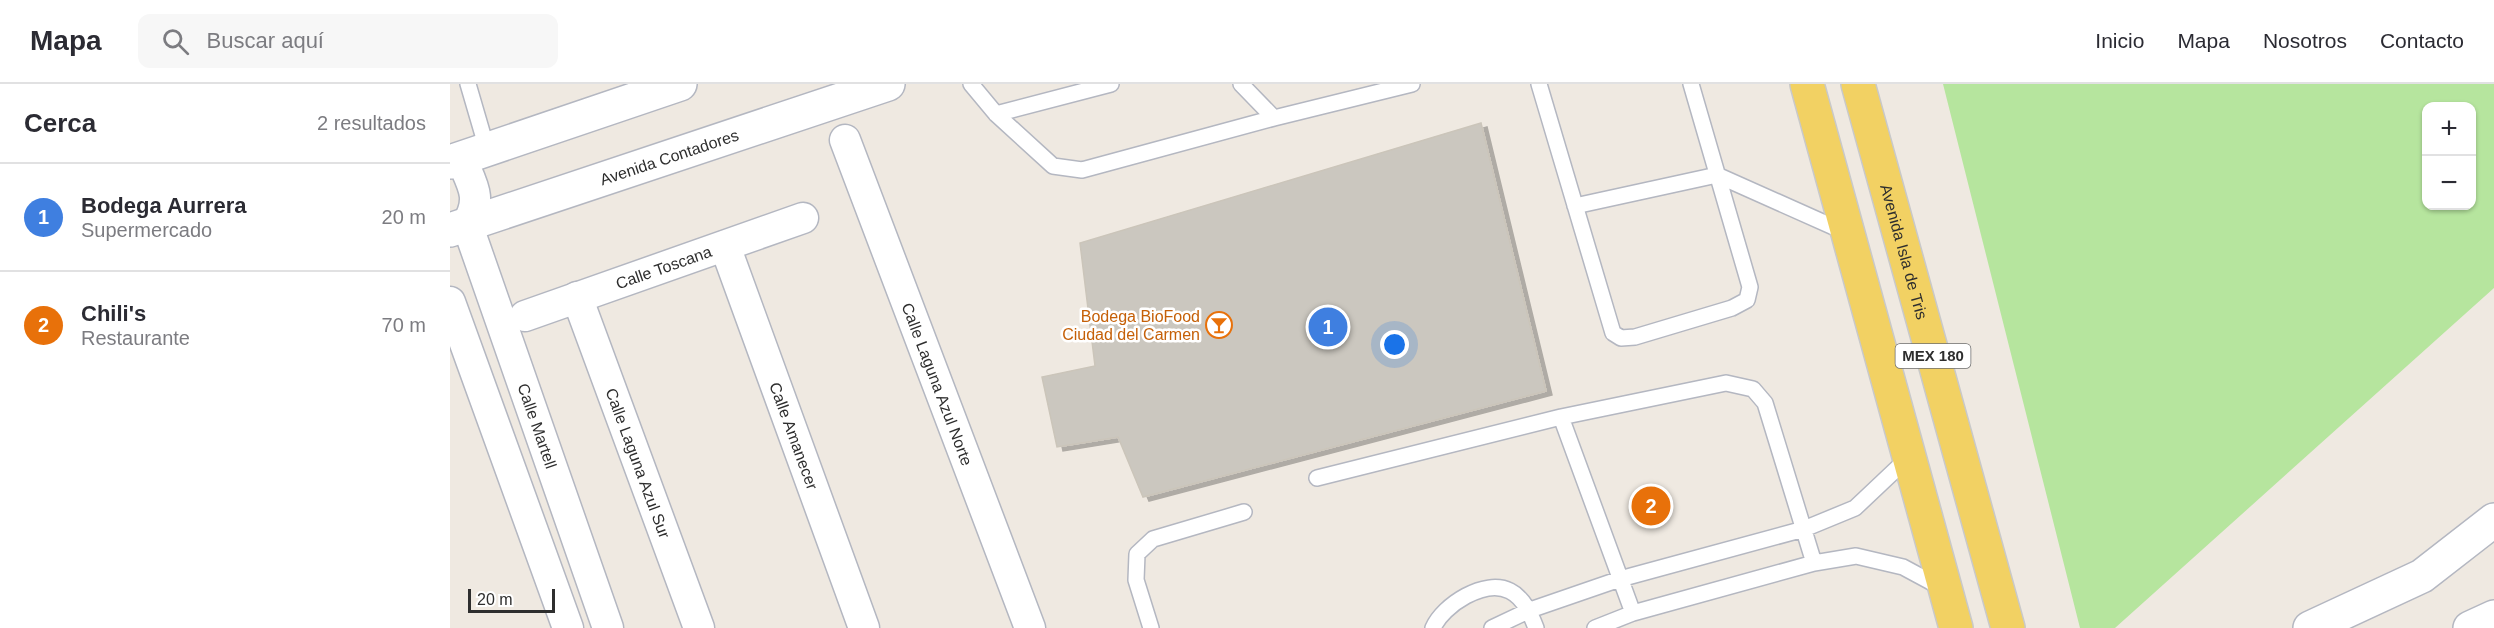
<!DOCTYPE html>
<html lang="es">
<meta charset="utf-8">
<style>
:root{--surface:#fff;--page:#f7f7f7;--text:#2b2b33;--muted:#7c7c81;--line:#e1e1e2;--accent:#db2777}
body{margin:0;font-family:Arial,sans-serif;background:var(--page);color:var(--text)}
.controls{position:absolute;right:18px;top:18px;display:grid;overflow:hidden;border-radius:12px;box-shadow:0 2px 4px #0004}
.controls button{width:54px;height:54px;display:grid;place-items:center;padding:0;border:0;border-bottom:2px solid var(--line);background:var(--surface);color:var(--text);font:30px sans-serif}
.scale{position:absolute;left:18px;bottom:15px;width:87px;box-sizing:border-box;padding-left:6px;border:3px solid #2e2e2e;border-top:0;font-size:16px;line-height:21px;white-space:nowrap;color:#2e2e2e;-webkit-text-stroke:4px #fff;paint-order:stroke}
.you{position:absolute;left:945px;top:261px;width:21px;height:21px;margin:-15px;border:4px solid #fff;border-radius:50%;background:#1a73e8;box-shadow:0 0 0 9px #1a73e833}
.badge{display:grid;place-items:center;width:39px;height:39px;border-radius:50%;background:var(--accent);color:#fff;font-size:20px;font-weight:700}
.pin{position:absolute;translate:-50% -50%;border:3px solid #fff;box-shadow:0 2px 6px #0006}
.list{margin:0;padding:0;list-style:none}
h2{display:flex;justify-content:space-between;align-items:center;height:78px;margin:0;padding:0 24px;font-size:26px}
h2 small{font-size:20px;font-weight:400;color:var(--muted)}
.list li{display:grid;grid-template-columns:39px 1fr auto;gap:18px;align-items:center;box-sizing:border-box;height:108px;padding:0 24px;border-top:2px solid var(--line)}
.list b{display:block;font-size:22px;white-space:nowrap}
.list p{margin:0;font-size:20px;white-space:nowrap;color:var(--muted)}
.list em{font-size:20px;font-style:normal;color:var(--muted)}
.icon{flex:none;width:33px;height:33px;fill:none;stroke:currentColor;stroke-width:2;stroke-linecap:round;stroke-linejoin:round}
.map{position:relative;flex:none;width:2044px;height:544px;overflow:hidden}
header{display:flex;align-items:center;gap:36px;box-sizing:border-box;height:84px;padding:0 30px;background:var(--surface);border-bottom:2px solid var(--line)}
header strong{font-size:28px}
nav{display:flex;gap:33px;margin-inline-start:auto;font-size:21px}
.search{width:420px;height:54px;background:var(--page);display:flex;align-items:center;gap:15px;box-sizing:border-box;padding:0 21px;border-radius:12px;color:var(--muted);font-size:22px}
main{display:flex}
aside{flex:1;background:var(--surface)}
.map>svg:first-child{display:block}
.green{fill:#b6e59e;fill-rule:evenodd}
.building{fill:#cbc7bf;stroke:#cbc5ba;stroke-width:1.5;filter:url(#shadow)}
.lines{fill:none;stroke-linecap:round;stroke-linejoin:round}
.service-casing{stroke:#b4b7c1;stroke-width:18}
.minor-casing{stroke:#b4b7c1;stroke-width:33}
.secondary-casing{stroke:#b4b7c1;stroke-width:36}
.primary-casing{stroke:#c9c9c9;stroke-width:36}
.service{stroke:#fff;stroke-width:15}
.minor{stroke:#fff;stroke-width:30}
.secondary{stroke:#fff;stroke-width:33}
.primary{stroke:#f2d163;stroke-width:33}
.labels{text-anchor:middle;stroke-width:5;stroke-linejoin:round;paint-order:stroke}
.shield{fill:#fff;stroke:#6d6d6d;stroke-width:1.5}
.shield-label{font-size:15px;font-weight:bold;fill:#2e2e2e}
.street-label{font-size:16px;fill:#2e2e2e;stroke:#fff}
.food-label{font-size:16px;fill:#c56008;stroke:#fff;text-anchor:end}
</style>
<header>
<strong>Mapa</strong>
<div class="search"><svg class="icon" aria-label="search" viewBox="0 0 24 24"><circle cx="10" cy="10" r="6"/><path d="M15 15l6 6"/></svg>Buscar aquí</div>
<nav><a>Inicio</a><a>Mapa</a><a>Nosotros</a><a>Contacto</a></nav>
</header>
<main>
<aside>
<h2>Cerca<small>2 resultados</small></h2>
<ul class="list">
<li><span class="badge" style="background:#3f7fe0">1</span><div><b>Bodega Aurrera</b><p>Supermercado</p></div><em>20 m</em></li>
<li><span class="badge" style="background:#e8710a">2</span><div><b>Chili's</b><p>Restaurante</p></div><em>70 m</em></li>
</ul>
</aside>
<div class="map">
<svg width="2044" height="544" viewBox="0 0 2044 544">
<defs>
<filter id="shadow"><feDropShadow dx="6" dy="4" stdDeviation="0" flood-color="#0004"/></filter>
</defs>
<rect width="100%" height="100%" fill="#efe9e1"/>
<!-- green -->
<path class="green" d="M 1493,0 L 2044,0 L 2044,204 L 1665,544 L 1630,544 ZM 1976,22 L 2022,22 L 2022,122 L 1976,122 Z"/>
<!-- building -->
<path class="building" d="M 1031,39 L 1096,307 L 693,413 L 668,353 L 607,363 L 592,293 L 645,282 L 630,159 Z"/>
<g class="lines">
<defs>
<path id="service" d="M 18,0 L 37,65
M 521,0 L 546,30 L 603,82 L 632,86 L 824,34
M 791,0 L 824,34 L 962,0
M 1089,0 L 1163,249 L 1171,254 L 1185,253 L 1282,224 L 1297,216 L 1300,203 L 1241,0
M 546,30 L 661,0
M 1125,122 L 1267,91 L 1397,149
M 1111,333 L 1183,529
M 867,394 L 1111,333 L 1276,299 L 1303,305 L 1315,319 L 1364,479
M 701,544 L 686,496 L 687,470 L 703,455 L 794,428
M 983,544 C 993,521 1035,494 1060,507 C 1074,514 1081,531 1086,544
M 1042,544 L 1080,526 L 1170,495 L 1354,445 L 1405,424 L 1459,373
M 1145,544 L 1183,529 L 1364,479 L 1406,472 L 1453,483 L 1492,504"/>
<g id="minor">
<path id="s1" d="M 395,56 L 580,544"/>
<path id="s2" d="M 11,74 C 22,101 33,113 17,140 L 158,544"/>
<path id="s3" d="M 275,162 L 414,544"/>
<path id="s4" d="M 127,213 L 249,544"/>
<path d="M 0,218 L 118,544"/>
<path id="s5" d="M 75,232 L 353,134"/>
</g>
<g id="secondary">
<path d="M 0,78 L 230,0"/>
<path id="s6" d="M 0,146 L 438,0"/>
<path d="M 1860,544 L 1972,492 L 2044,436"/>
<path d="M 2020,544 L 2044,533"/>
</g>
<g id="primary">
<path d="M 1357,0 L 1506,544"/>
<path id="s7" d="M 1408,0 L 1558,544"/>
</g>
</defs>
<!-- service casing -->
<use href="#service" class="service-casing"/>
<!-- minor casing -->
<use href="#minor" class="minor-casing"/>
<!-- secondary casing -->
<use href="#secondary" class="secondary-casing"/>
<!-- primary casing -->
<use href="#primary" class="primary-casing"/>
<!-- service -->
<use href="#service" class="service"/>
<!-- minor -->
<use href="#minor" class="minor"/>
<!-- secondary -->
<use href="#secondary" class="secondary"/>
<!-- primary -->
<use href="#primary" class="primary"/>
</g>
<!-- icons -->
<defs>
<symbol id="bar-ring" viewBox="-11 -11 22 22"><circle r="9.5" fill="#fff" stroke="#e8710a" stroke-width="1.5"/><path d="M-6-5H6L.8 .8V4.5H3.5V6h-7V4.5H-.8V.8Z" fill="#e8710a"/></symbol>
</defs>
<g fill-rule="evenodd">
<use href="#bar-ring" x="754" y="226" width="30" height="30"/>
</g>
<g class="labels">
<!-- shield labels -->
<rect class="shield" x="1445.5" y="260" width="75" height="24" rx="4.5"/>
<g class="shield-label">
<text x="1483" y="277">MEX 180</text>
</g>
<!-- street labels -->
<g class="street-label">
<text dy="6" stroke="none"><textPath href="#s6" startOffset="231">Avenida Contadores</textPath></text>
<text dy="6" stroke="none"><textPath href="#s7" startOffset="174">Avenida Isla de Tris</textPath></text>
<text dy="6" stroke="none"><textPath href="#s5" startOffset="147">Calle Toscana</textPath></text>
<text dy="6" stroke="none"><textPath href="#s1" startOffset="261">Calle Laguna Azul Norte</textPath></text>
<text dy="6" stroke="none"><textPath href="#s2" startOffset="284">Calle Martell</textPath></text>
<text dy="6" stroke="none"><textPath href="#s3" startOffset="202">Calle Amanecer</textPath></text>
<text dy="6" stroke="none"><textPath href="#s4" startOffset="177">Calle Laguna Azul Sur</textPath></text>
</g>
<!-- food labels -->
<g class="food-label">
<text x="750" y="238">Bodega BioFood<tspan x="750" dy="18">Ciudad del Carmen</tspan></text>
</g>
</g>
</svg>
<div class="controls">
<button>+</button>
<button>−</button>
</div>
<div class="scale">20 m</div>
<div class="you"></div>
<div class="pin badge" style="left:878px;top:243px;background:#3f7fe0">1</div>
<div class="pin badge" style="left:1201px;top:422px;background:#e8710a">2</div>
</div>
</main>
